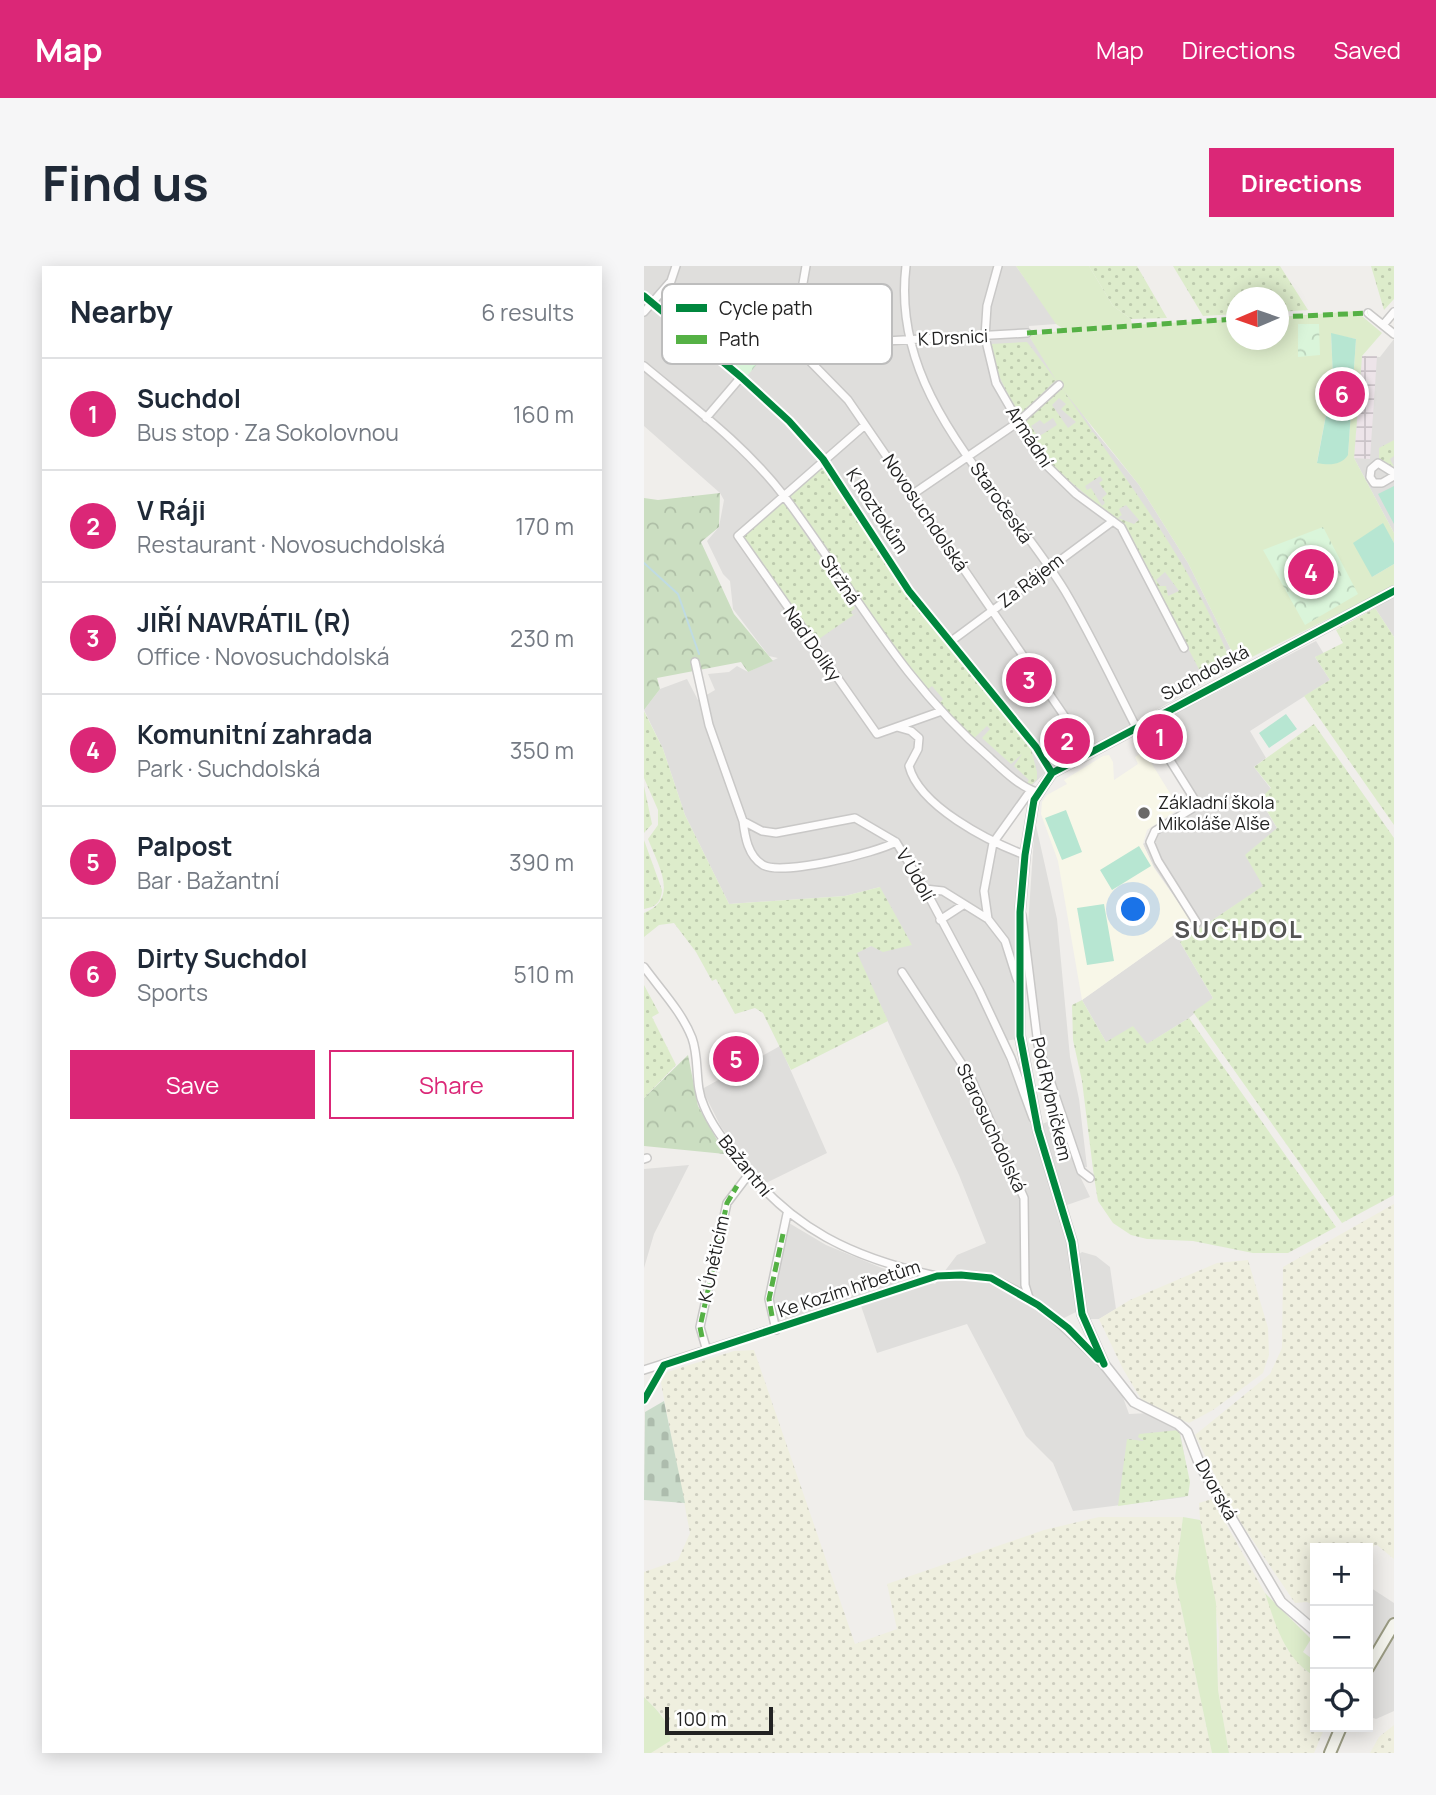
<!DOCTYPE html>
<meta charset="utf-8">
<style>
:root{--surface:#fff;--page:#f6f6f7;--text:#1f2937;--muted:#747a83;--line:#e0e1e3;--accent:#db2777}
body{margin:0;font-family:Manrope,sans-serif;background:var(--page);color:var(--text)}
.controls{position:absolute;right:21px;bottom:21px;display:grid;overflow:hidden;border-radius:0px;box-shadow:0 4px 18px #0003}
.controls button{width:63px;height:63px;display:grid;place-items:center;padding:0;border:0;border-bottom:2px solid var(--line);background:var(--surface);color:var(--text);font:35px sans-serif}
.compass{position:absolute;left:582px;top:21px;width:63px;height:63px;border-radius:50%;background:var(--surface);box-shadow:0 4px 18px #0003;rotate:268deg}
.scale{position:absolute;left:21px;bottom:18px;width:108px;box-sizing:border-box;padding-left:7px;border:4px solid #222;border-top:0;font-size:19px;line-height:24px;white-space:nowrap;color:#222;-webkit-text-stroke:5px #fff;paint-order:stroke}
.you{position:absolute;left:490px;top:644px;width:24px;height:24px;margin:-18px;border:5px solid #fff;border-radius:50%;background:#1a73e8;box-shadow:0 0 0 10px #1a73e833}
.badge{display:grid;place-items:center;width:46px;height:46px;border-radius:50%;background:var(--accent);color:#fff;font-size:23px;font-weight:700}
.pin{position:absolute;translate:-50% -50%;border:4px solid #fff;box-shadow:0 2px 7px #0006}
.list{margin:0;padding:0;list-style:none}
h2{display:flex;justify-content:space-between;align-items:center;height:91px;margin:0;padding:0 28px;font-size:30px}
h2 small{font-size:23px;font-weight:400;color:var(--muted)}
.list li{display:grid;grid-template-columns:46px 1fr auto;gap:21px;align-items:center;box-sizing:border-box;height:112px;padding:0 28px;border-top:2px solid var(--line)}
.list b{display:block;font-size:26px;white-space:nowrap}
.list p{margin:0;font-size:23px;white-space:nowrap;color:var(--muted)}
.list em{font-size:23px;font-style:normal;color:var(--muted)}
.actions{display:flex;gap:14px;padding:21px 28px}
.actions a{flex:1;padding:16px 0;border:2px solid var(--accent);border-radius:0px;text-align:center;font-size:24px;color:var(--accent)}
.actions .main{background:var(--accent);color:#fff}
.icon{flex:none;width:38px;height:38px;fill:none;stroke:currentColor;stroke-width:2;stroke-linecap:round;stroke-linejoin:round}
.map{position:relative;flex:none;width:750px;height:1487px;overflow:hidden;border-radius:0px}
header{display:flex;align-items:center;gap:42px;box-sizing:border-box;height:98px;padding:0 35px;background:var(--accent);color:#fff}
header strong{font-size:33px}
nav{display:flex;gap:38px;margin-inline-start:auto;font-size:24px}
.intro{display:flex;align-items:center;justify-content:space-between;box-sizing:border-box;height:168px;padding:0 42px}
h1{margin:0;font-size:49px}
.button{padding:18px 32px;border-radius:0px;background:var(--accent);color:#fff;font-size:24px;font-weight:700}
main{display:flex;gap:42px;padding:0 42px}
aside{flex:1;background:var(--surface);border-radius:0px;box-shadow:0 4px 18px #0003}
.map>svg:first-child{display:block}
.residential{fill:#dfdedc}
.industrial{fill:url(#industrial-grid)}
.education{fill:#f8f7e8}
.farmland{fill:url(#farmland-dots)}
.grass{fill:#ddeccb;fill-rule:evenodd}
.forest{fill:url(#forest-crowns)}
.cemetery{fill:url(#cemetery-stones)}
.park{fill:url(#park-crowns)}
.garden{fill:url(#garden-dots);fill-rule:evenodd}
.pitch{fill:#b7e6d2}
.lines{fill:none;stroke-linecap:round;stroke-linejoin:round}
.stream{stroke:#bfdbe3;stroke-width:2}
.minor-casing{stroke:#c9c8c7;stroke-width:10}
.tertiary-casing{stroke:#c9c8c7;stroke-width:12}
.secondary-casing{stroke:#999a82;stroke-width:14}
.minor{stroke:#fdfcfc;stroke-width:7}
.tertiary{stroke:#fdfcfc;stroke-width:9}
.secondary{stroke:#f4f4ed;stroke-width:10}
.quiet{stroke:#55b145;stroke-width:5;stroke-dasharray:10 5;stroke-linecap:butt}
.cycleway-casing{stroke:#fff;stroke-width:11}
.cycleway{stroke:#00873e;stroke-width:7}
.poi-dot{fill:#6a6968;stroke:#fff;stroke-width:2.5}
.labels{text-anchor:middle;stroke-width:5;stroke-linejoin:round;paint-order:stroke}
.street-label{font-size:18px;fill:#222;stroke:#fff}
.poi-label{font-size:18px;fill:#222;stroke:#fff;text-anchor:start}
.district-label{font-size:24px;font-weight:bold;letter-spacing:2px;fill:#555;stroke:#fff}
.key{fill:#fff;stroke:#bdbdbd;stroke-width:2}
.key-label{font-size:19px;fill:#222}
</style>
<header>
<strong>Map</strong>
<nav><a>Map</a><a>Directions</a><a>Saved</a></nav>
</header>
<div class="intro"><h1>Find us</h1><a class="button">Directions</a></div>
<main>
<aside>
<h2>Nearby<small>6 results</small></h2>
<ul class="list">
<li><span class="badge">1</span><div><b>Suchdol</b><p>Bus stop · Za Sokolovnou</p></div><em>160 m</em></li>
<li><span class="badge">2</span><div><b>V Ráji</b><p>Restaurant · Novosuchdolská</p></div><em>170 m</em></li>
<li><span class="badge">3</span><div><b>JIŘÍ NAVRÁTIL (R)</b><p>Office · Novosuchdolská</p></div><em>230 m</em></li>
<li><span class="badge">4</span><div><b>Komunitní zahrada</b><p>Park · Suchdolská</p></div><em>350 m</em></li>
<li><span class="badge">5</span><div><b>Palpost</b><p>Bar · Bažantní</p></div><em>390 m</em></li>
<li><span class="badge">6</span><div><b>Dirty Suchdol</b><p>Sports</p></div><em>510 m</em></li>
</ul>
<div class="actions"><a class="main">Save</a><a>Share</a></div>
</aside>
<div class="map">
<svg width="750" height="1487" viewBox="0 0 750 1487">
<defs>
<pattern id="industrial-grid" width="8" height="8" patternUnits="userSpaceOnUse" patternTransform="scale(1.75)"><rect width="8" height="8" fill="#ede4e9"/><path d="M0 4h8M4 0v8" fill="none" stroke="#cbc3c8"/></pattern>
<pattern id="farmland-dots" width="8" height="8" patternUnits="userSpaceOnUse" patternTransform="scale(1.75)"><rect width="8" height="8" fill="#efefdf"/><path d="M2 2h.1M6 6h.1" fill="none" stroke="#cdcdbf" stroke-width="1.8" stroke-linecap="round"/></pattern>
<pattern id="forest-crowns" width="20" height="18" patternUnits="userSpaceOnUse" patternTransform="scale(1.75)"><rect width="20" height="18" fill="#cbdec1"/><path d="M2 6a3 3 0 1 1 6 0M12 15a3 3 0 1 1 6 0" fill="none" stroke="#aebea6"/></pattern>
<pattern id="cemetery-stones" width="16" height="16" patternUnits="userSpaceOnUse" patternTransform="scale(1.75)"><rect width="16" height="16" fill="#cadbca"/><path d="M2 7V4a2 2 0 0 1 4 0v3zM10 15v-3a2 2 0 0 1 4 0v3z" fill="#adbcad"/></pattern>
<pattern id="park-crowns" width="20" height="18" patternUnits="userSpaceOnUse" patternTransform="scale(1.75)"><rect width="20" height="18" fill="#daf5da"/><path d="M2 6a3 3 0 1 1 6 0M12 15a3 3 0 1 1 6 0" fill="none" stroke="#bbd2bb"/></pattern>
<pattern id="garden-dots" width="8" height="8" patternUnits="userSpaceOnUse" patternTransform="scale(1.75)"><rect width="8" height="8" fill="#ddeccb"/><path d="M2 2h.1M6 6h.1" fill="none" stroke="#bdcaae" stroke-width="1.8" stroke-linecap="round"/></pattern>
</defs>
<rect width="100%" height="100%" fill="#f0eeeb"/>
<!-- residential -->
<path class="residential" d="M 0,0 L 372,0 L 412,56 L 412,58 L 385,60 L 385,70 L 449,163 L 495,219 L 544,297 L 594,398 L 402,506 L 382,525 L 345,579 L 376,590 L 373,773 L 355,776 L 391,866 L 425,974 L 434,1045 L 420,1052 L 419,1061 L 476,1123 L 485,1148 L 505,1147 L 536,1166 L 545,1216 L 541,1231 L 429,1245 L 409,1197 L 382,1170 L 323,1058 L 233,1087 L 214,1031 L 133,1057 L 128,1039 L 145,957 L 182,979 L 238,1002 L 291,1018 L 313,989 L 342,977 L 315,909 L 212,687 L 227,680 L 236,621 L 201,630 L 85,638 L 41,549 L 19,483 L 0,444 L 16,423 L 43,413 L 54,434 L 71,424 L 64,408 L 85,406 L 93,400 L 104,406 L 134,392 L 125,390 L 89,343 L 86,315 L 79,308 L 63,275 L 75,261 L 80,234 L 76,227 L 0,160 Z
M 750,73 L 750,267 L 710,192 L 718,90 L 736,91 Z
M 750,320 L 750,371 L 725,333 Z
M 672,375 L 680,388 L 671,391 L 686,414 L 606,465 L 622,492 L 610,501 L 627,523 L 616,534 L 633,562 L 620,620 L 536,676 L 569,732 L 545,752 L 502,779 L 462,776 L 438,734 L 548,656 L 510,601 L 499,578 L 560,539 L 508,460 Z
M 391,555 L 413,653 L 426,791 L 435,833 L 443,901 L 433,904 L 446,931 L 423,939 L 398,858 L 418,850 L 392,757 L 384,660 Z
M 136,780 L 183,887 L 120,918 L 77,861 L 58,823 Z
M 45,899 L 10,968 L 0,1002 L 0,903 Z
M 438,986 L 452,990 L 466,1001 L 472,1043 L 455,1053 L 443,1053 L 437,1036 L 434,989 Z
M 727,1322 L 750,1337 L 750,1445 L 732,1453 L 724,1450 L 724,1326 Z"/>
<!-- industrial -->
<path class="industrial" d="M 718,90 L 733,90 L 726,193 L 710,192 Z"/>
<!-- education -->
<path class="education" d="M 500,485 L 532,537 L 527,542 L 530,546 L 503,564 L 499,578 L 510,602 L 548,656 L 438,734 L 414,595 L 397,548 L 398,536 L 403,529 L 423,518 L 420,514 L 459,490 L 465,489 L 469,496 L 470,514 L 494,498 L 491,491 Z"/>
<!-- farmland -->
<path class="farmland" d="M 750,938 L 750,1293 L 733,1279 L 724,1282 L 671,1282 L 671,1340 L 663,1336 L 651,1337 L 587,1242 L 551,1169 L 626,1108 L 638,1082 L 639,1001 Z
M 604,994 L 624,1062 L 625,1089 L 619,1107 L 569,1144 L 545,1157 L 500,1138 L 479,1103 L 455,1053 L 486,1034 L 573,997 Z
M 110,1084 L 211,1378 L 253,1363 L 243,1318 L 400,1264 L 455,1251 L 539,1251 L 531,1312 L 568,1487 L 7,1487 L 25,1475 L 19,1450 L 0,1431 L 0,1306 L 34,1294 L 46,1267 L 17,1117 L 20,1107 L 90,1085 Z
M 568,1233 L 621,1327 L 643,1383 L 662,1405 L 671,1410 L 671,1461 L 681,1461 L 670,1487 L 585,1487 L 574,1424 L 575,1364 L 556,1254 L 555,1237 Z
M 750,1459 L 750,1487 L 726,1487 L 735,1471 Z"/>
<!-- grass -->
<path class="grass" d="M 372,0 L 445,0 L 469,40 L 487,53 L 488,59 L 592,53 L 592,74 L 634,74 L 635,51 L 712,45 L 738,67 L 718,90 L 710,192 L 750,267 L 750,277 L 738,257 L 728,311 L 750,298 L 750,320 L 594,398 L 544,297 L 495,219 L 415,119 L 385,70 L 421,64 L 412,58 ZM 687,68 L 712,73 L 704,189 L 673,196 L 689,112 Z
M 539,1251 L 556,1254 L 572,1337 L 574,1424 L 585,1487 L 568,1487 L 531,1312 Z
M 621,1327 L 667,1373 L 659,1386 L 671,1395 L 671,1410 C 641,1394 631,1357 621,1327 Z
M 0,1431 C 12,1443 27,1456 26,1475 L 7,1487 L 0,1487 Z"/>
<!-- forest -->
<path class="forest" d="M 76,227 L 75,261 L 57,276 L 90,348 L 129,395 L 104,406 L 97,396 L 13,412 L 16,423 L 0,444 L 0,232 L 14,234 Z
M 44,789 L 54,840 L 81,888 L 0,880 L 0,832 Z"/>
<!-- cemetery -->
<path class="cemetery" d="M 20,1135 L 41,1237 L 0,1234 L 1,1146 Z"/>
<!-- park -->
<path class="park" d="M 654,58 L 675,58 L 676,89 L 654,91 Z
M 125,84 L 103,110 L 80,94 L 84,87 Z
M 679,261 L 714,328 L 661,359 L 619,284 Z"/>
<!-- garden -->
<path class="garden" d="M 445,0 L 493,0 L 523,52 L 487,53 L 469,40 Z
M 529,0 L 636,0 L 664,44 L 635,46 L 634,32 L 592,32 L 592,48 L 559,50 Z
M 727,0 L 750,0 L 750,33 L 740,44 Z
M 383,76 L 412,114 L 375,150 L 354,108 L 347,78 Z
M 417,121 L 448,165 L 445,167 L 449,166 C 503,242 555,314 589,401 L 561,415 L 482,262 L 404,197 L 379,158 ZM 415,132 L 422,138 L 417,143 L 432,156 L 424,162 L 408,139 ZM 409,152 L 413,159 L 394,171 L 387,160 L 396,154 L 400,158 ZM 456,210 L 459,214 L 455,217 L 463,228 L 458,232 L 461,237 L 458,240 L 447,222 L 443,224 L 441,220 ZM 482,239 L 495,254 L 490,258 L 474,252 L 478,249 L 475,243 ZM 521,306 L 535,325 L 524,330 L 522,320 L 516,320 L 512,314 Z
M 750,174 L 750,190 L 746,193 L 750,201 L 735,193 L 735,182 Z
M 176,202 L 180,203 L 339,424 L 387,483 L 393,506 L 393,513 L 387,519 L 382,518 L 385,514 L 370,500 L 378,488 L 367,498 L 338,472 L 346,463 L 343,460 L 328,474 L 294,439 L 299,433 L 288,420 L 283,424 L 237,366 L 145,230 Z
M 139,235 L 211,342 L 207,346 L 209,349 L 214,346 L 172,375 L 99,271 Z
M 731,342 L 750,371 L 750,559 L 660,430 L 686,414 L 671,391 L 699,377 L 692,364 Z
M 0,445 L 19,483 L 41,549 L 85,638 L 201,630 L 236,621 L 268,679 L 239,686 L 227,680 L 213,687 L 244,755 L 147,804 L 119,747 L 111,742 L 91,748 L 72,713 L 68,715 L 52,686 L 30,657 L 15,659 L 0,671 L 0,647 C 36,633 14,599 4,573 L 14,559 L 14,544 L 0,512 Z
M 670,458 L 750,572 L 750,929 L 698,957 L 549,746 L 569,732 L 536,676 L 619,620 L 601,589 L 633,562 L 616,533 L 627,522 L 610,501 Z
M 0,520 L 8,558 L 0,567 Z
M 0,574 L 18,624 C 17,636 12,641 0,643 Z
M 0,719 L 15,747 L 8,751 L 32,799 L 0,832 Z
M 438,734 L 462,776 L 489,760 L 503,778 L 545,752 L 692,961 L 644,987 L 609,987 L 549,975 L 503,973 L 487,969 L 469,957 L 454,935 L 450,911 L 438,815 L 429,774 L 428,739 Z
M 535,1164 L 546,1216 L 544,1230 L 474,1240 L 483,1173 L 500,1175 L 494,1171 L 495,1168 Z"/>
<!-- pitch -->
<path class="pitch" d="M 687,67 L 712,73 L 704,189 C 697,200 684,199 673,197 L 689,112 Z
M 750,220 L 750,258 L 734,228 Z
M 739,257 L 750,277 L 750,298 L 728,311 L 709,277 Z
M 642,448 L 653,463 L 625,482 L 615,467 Z
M 422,544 L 438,586 L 418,594 L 401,552 Z
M 495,580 L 507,600 L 468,624 L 456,604 Z
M 460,638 L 470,695 L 443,699 L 433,642 Z"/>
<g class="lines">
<!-- stream -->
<path class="stream" d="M 0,297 L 34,328 L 55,388"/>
<defs>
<path id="minor" d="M 162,0 L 158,23 L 157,86 L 204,134 L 445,486
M 262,0 C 246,132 358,222 421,325 C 447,369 469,416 492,461
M 354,0 L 343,40 L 341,71 L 352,117 L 396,193 L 432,228 L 477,261 L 540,382
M 0,30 L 97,111 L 145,155 L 179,193 L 265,325 L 392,481 L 408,507
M 0,46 L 27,15 L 32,0
M 724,47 L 750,68
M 739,59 L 750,46
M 67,85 L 383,67
M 0,100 C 48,140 101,179 140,230 C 210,323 255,414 346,492 C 359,504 376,521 393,526
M 62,152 L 97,111
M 221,159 L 94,270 L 233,468 L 295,446
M 750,207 L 734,197 L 727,203 L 726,211 L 730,217 L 738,217 L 750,210
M 269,228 L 373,157 L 415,119
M 306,376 L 469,255
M 51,396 L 65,459 L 99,555 L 118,565 L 132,567 L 211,552 L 252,576 L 281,623 L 335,724 L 367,792 L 389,852
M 502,456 L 554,539 L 511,565 L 506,576 L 514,595 L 553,657
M 253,461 L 267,465 L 275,472 L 274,483 L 265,500 C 275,540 344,575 381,589
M 99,555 C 101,571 104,590 119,599 C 138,610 232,587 252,576
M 281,623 L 299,625 L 344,653
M 378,649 L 394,779 L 437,905 L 446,912
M 296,654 L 319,639
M 0,701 C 16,723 38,746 48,772 C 56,794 50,819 60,840 C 68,860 82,877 95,894 C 147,963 209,992 292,1010
M 258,706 L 327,812 L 380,932 L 381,1019 L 386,1035
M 373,713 L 361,675 L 344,653 L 340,625 L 349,577 L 387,524
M 0,893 L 3,892
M 132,1064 L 125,1033 L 143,948
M 63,1085 L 56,1061 L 83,937 L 105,908
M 0,1104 L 293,1010 C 310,1009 331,1007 347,1013 C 393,1029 424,1067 459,1098"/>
<path id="tertiary" d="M 671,1365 L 637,1336 L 556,1199 L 543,1166 L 534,1158 L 490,1136 L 460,1098 L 438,1048 L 428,976 L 394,864 L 376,770 L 376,646 L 381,589 L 390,534 L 408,507 L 750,325"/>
<path id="secondary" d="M 724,1402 L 750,1358
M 686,1487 L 697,1461"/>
</defs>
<!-- minor casing -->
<use href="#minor" class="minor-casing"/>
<!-- tertiary casing -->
<use href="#tertiary" class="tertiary-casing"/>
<!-- secondary casing -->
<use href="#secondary" class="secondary-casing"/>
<!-- minor -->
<use href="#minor" class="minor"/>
<!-- tertiary -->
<use href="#tertiary" class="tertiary"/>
<!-- secondary -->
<use href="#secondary" class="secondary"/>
<!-- quiet -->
<path class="quiet" d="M 634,51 L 724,47
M 383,67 L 592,53
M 128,1050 L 125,1033 L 139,968
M 58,1071 L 56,1061 L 83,937 L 93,920"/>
<defs>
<path id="cycleway" d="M 0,30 L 97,111 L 145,155 L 179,193 L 265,325 L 392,481 L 408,507
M 460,1098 L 438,1048 L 428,976 L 394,864 L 376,770 L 376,646 L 381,589 L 390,534 L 408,507 L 750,325
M 0,1134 L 20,1099 L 293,1010 L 317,1009 L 347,1012 L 394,1039 L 424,1062 L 454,1093"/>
</defs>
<!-- cycleway casing -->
<use href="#cycleway" class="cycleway-casing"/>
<!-- cycleway -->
<use href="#cycleway" class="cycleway"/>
</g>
<!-- markers -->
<circle class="poi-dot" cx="500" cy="547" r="7"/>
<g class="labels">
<!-- street labels -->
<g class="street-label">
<text transform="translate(309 72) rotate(-3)" y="6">K Drsnici</text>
<text transform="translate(385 171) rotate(57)" y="6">Armádní</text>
<text transform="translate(357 237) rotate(55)" y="6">Staročeská</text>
<text transform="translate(233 245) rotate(57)" y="6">K Roztokům</text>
<text transform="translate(281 247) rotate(56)" y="6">Novosuchdolská</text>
<text transform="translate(196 314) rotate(56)" y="6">Stržná</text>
<text transform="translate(387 315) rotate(-37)" y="6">Za Rájem</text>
<text transform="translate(168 378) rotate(55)" y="6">Nad Dolíky</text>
<text transform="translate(561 407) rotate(-28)" y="6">Suchdolská</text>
<text transform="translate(271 609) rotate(60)" y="6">V Údolí</text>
<text transform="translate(407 833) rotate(77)" y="6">Pod Rybníčkem</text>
<text transform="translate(347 862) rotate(65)" y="6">Starosuchdolská</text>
<text transform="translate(101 900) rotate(51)" y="6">Bažantní</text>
<text transform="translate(70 993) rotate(-78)" y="6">K Úněticím</text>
<text transform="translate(205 1023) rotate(-18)" y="6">Ke Kozím hřbetům</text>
<text transform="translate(572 1224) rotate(61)" y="6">Dvorská</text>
</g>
<!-- poi labels -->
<g class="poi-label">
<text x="514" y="543">Základní škola<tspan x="514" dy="21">Mikoláše Alše</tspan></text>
</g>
<!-- district labels -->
<g class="district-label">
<text x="595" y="672">SUCHDOL</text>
</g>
</g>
<!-- legend -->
<rect x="18" y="18" width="230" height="80" rx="10" class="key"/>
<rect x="32" y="38" width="31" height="8" fill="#00873e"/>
<rect x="32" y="69" width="31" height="9" fill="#55b145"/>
<g class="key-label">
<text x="75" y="49">Cycle path</text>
<text x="75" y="80">Path</text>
</g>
</svg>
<div class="controls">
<button>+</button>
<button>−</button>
<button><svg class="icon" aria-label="locate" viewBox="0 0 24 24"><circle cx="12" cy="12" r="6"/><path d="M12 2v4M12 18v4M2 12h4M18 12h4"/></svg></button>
</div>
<svg class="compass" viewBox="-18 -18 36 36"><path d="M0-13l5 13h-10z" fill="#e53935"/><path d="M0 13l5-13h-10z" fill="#747a83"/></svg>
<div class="scale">100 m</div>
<div class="you"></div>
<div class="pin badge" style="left:516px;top:471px">1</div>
<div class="pin badge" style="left:423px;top:475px">2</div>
<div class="pin badge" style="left:385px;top:414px">3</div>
<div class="pin badge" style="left:667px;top:306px">4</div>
<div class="pin badge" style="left:92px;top:793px">5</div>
<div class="pin badge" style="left:698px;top:128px">6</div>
</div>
</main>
